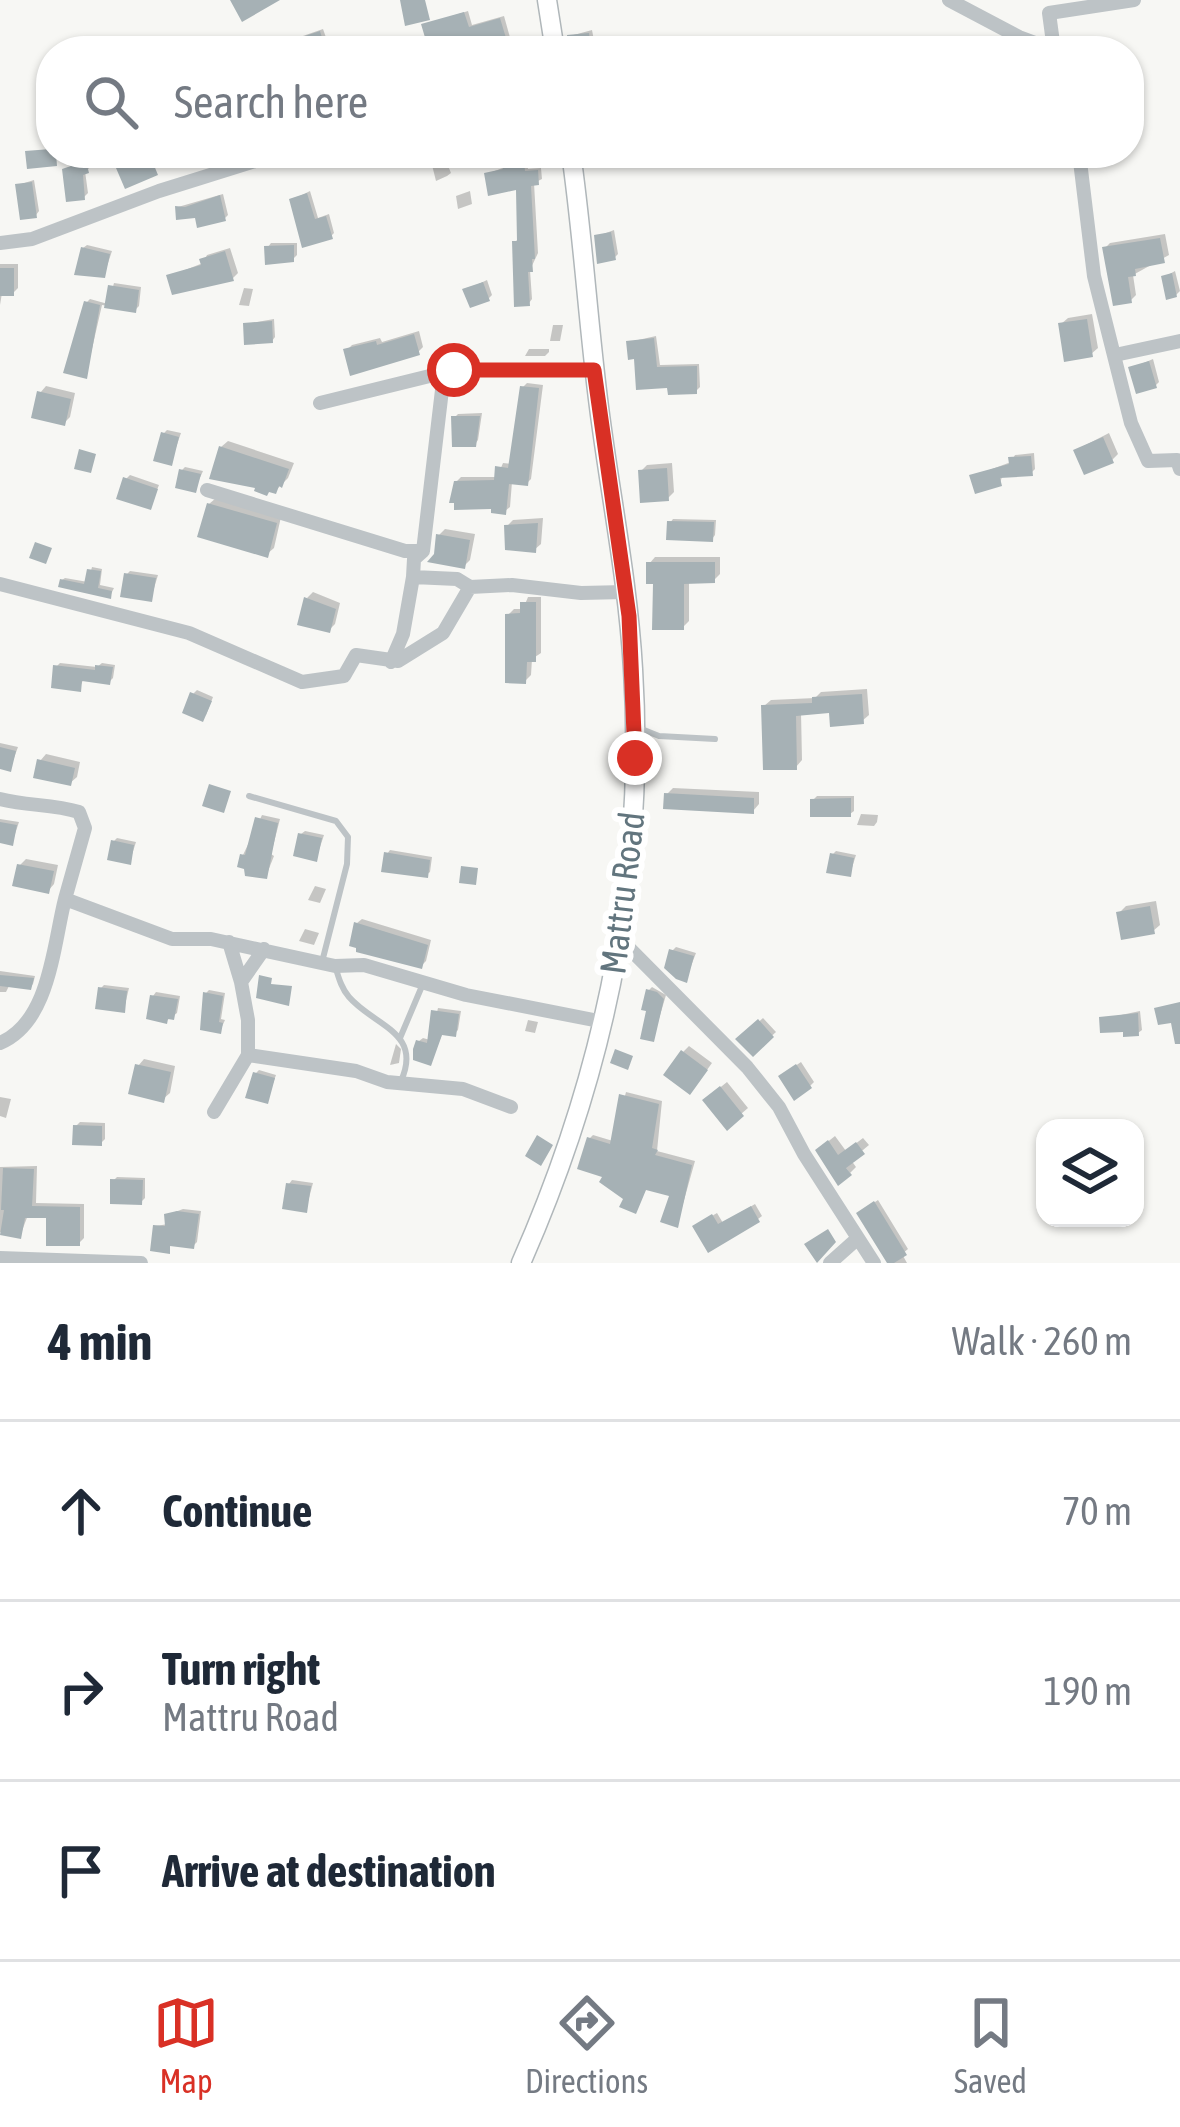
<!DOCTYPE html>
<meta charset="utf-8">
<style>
:root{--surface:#fff;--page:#f2f2f3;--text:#1f2937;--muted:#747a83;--line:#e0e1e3;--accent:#d93025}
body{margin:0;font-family:"Asap Condensed",sans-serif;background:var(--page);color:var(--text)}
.controls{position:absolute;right:36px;bottom:36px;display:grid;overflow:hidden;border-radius:24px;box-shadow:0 3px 9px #0004}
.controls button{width:108px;height:108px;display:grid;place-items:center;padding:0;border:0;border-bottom:3px solid var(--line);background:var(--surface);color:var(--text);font:60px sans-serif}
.stop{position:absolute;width:36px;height:36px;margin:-27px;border:9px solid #d93025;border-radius:50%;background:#fff}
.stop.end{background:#d93025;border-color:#fff;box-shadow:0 3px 12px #0008}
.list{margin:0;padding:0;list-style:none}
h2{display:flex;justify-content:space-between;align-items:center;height:156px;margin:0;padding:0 48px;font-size:51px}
h2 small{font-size:39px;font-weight:400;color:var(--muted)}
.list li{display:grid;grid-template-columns:78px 1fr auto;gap:36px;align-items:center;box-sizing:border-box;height:180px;padding:0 48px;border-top:3px solid var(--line)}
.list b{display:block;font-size:45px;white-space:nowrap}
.list p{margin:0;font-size:39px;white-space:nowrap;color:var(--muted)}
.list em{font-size:39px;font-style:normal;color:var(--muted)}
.icon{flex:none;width:66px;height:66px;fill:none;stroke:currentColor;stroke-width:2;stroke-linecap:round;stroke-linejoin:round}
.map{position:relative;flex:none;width:1180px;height:1263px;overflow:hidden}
.search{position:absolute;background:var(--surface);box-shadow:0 3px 9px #0004;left:36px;right:36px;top:36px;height:132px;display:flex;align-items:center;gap:30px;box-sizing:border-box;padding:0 42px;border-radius:48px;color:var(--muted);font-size:45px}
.sheet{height:696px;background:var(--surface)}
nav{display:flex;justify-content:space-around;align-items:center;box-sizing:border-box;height:168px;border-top:3px solid var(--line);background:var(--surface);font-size:33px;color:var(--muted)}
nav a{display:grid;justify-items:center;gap:6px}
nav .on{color:var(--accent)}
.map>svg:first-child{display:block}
.shadow{fill:#0003}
.building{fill:#a6b1b5}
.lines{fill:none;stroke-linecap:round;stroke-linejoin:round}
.secondary-casing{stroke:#b0b7ba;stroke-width:21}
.lane{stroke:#bdc3c6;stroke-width:6}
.street{stroke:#bdc3c6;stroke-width:14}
.secondary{stroke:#fff;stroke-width:18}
.route{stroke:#d93025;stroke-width:15}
.labels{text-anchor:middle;stroke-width:12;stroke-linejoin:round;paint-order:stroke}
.street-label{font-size:36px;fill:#62757e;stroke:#fff}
</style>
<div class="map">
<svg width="1180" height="1263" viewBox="0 0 1180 1263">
<rect width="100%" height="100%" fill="#f7f7f4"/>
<!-- shadow -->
<path class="shadow" d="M 468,11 L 472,25 L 504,16 L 511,41 L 487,51 L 465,51 L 459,39 L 424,25 Z
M 323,29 L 329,46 L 325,50 L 299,51 L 296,41 L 300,37 Z
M 592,30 L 596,51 L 580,51 L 570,36 Z
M 177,42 L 179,51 L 156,51 L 160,47 Z
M 429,153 L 443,153 L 451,173 L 447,176 L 436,181 Z
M 504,153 L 526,153 L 528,169 L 541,168 L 542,179 L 534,183 L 538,253 L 530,270 L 532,299 L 529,303 L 515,242 L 518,239 L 519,187 L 487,174 L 505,167 Z
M 89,160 L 91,167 L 85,171 L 88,193 L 84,197 L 65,170 Z
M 34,180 L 39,211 L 36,215 L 18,185 Z
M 310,191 L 318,218 L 329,214 L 334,233 L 331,236 L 292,200 Z
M 470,191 L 472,204 L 458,209 L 456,196 Z
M 223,194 L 228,215 L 225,218 L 197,215 L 178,207 Z
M 614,230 L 618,254 L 615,257 L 598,236 Z
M 1165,234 L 1169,255 L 1133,275 L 1136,295 L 1131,300 L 1105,248 L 1110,243 Z
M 271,243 L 297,243 L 297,255 L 293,259 L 268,247 Z
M 87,245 L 112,251 L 104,275 L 83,248 Z
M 230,248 L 238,273 L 233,278 L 170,276 L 203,263 L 207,255 Z
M 0,264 L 18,264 L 18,288 L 13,293 L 2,293 L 0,305 Z
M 1175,271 L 1180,291 L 1176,295 L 1164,277 Z
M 487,280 L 492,295 L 489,298 L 466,290 Z
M 114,283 L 141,287 L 139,306 L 135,310 L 102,305 L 86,375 L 86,303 L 90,299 L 108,304 Z
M 244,288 L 253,289 L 249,306 L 239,305 Z
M 1092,314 L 1098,348 L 1091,354 L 1061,324 L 1068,318 Z
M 274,319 L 275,337 L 272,341 L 246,324 Z
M 553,325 L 563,325 L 560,341 L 550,341 Z
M 419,331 L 423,347 L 418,352 L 347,350 L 352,345 L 380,338 L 382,342 Z
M 656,336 L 660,365 L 699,364 L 700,387 L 696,391 L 636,356 L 629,342 Z
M 529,349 L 549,349 L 549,352 L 545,356 L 525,356 Z
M 1153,359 L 1159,382 L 1155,386 L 1132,368 Z
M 527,383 L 543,385 L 531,479 L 527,483 L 512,482 L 510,507 L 505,511 L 456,482 L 461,477 L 497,477 L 503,463 L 512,464 L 523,387 Z
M 46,386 L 75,393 L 70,417 L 64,423 L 40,393 Z
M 482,413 L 478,440 L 475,444 L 454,418 L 458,414 Z
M 167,430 L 181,433 L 171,462 L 164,433 Z
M 1109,433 L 1118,454 L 1112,460 L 1076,450 Z
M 228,441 L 294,463 L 288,478 L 275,491 L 221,447 Z
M 1034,453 L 1035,469 L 1031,473 L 1003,474 L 1000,483 L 973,476 L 1011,462 L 1015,455 Z
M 672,463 L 674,492 L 668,498 L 641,471 L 647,465 Z
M 185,467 L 203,471 L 195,489 L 182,470 Z
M 130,475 L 159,485 L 150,507 L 126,479 Z
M 216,498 L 281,517 L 274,548 L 267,554 L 209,504 Z
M 543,518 L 541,544 L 534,550 L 507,526 L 513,520 Z
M 673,519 L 716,520 L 715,535 L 712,539 L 670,523 Z
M 445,529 L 475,534 L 470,560 L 464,566 L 439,535 Z
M 655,557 L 720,557 L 720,574 L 714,580 L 689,581 L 689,621 L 683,627 L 656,581 L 649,564 Z
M 92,567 L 102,569 L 100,585 L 114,588 L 110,596 L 62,580 L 65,578 L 88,582 Z
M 130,571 L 158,575 L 151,598 L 127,574 Z
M 313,592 L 340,603 L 335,624 L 329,630 L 307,598 Z
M 528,597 L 541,597 L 541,653 L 532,659 L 531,675 L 525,681 L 508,615 L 514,609 L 523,609 Z
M 60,663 L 97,667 L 102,663 L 115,665 L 113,678 L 109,682 L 84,678 L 79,689 L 56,667 Z
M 867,689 L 869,715 L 862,721 L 832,710 L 801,712 L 802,760 L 796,767 L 764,706 L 771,700 L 815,698 L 821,692 Z
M 197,690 L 213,697 L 206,715 L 193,694 Z
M 0,743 L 18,747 L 10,769 L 0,766 Z
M 46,754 L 80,762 L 77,777 L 70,783 L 40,761 Z
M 673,788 L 759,792 L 759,804 L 753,811 L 667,794 Z
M 817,796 L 854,796 L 854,811 L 850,814 L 813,800 Z
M 861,814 L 878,815 L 877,822 L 874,826 L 857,825 Z
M 262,815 L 280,819 L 271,854 L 274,856 L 266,876 L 243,855 Z
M 0,819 L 19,822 L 12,843 L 0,841 Z
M 305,831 L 324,835 L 316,859 L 301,834 Z
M 117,838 L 136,842 L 130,861 L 113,842 Z
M 390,850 L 432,857 L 430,872 L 426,875 L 387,854 Z
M 836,851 L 856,855 L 850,874 L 832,855 Z
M 26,859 L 58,865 L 54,884 L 48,891 L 20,865 Z
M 315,886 L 326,889 L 320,903 L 308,900 Z
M 1156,901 L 1160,925 L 1153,931 L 1119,913 L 1126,906 Z
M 362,919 L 431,940 L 426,961 L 421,966 L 357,923 Z
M 305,929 L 319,933 L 314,945 L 299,941 Z
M 676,947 L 696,953 L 686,979 L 672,951 Z
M 0,971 L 35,976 L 33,984 L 30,987 L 10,984 L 6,992 L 0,992 Z
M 104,985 L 129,988 L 124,1009 L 101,988 Z
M 652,987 L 666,995 L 653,1039 L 648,991 Z
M 209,990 L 225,993 L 221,1019 L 225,1020 L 220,1031 L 206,993 Z
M 156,992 L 180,996 L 177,1013 L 166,1021 L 153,996 Z
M 438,1008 L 461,1011 L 458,1030 L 454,1034 L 443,1032 L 431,1062 L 419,1041 L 423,1038 L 430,1040 Z
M 1140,1011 L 1142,1030 L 1138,1033 L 1102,1019 Z
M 763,1018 L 776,1032 L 753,1053 L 740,1039 Z
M 528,1020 L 538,1022 L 535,1033 L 525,1031 Z
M 396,1044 L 401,1049 L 399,1063 L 390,1065 Z
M 689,1046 L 712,1063 L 696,1085 L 683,1052 Z
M 144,1059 L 175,1066 L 170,1093 L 163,1099 L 138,1066 Z
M 801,1062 L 814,1082 L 810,1086 L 785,1073 Z
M 259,1070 L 276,1075 L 267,1101 L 255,1074 Z
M 727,1082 L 748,1108 L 727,1126 L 712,1094 Z
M 626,1092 L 662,1101 L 657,1151 L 695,1161 L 677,1225 L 673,1194 L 647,1187 L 635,1210 L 607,1176 L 589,1139 L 593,1135 L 613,1141 Z
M 0,1097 L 11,1099 L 6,1118 L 0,1116 Z
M 80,1122 L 105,1123 L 105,1139 L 101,1143 L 76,1126 Z
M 835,1136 L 846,1151 L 863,1138 L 869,1145 L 851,1160 L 856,1167 L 850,1173 L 825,1144 Z
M 37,1166 L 36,1203 L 84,1204 L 84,1238 L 79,1243 L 49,1215 L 28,1215 L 20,1236 L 0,1232 L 0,1167 Z
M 117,1177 L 145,1178 L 145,1198 L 141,1202 L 113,1181 Z
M 292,1180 L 313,1183 L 306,1209 L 289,1184 Z
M 878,1200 L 908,1249 L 902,1254 L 907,1263 L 889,1263 L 863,1210 Z
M 755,1204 L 762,1216 L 758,1219 L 710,1249 L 700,1223 L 717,1213 L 723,1223 Z
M 183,1209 L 201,1211 L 197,1242 L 193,1246 L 172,1243 L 168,1250 L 156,1226 L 168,1224 L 167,1215 Z"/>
<!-- building -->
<path class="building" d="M 230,0 L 280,0 L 242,22 Z
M 400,0 L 425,0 L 430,20 L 405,26 Z
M 464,12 L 469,27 L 500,18 L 509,48 L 462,51 L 458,42 L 429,51 L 421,24 Z
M 320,31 L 326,51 L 296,51 L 293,40 Z
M 589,33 L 591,51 L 569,51 L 567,35 Z
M 1099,38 L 1104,51 L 1066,51 L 1066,49 Z
M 51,149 L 51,153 L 56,153 L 57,166 L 27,169 L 25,151 Z
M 126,153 L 149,153 L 158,175 L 125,189 L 116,168 L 128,163 Z
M 184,153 L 225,153 L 226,155 L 188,167 Z
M 501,153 L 523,153 L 525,171 L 538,170 L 539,185 L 531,186 L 535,259 L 532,259 L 533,272 L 528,272 L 530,306 L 514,307 L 512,241 L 517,241 L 516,190 L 488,196 L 484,173 L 503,169 Z
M 86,161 L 89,173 L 83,175 L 85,200 L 66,202 L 62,169 Z
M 32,182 L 37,218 L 20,220 L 15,184 Z
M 307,193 L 315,219 L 326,216 L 333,239 L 302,248 L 289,199 Z
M 220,195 L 226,221 L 197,228 L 195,218 L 176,220 L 175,206 L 185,207 Z
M 611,232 L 616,260 L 597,264 L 594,235 Z
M 1160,238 L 1165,263 L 1135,269 L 1136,276 L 1128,277 L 1132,303 L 1113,306 L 1102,247 Z
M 294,245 L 294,262 L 265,265 L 264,246 Z
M 81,247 L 110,254 L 105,278 L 74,275 Z
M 225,251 L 234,281 L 172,295 L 166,275 L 201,265 L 199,259 Z
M 0,268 L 14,268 L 14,296 L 0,296 Z
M 1172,273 L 1177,297 L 1166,300 L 1161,276 Z
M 483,282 L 490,301 L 470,308 L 462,289 Z
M 108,285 L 139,290 L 136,313 L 104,308 Z
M 84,301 L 100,305 L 87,379 L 63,373 Z
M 1087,319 L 1093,357 L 1064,362 L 1058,323 Z
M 272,321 L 273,343 L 244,345 L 243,323 Z
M 414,334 L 420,355 L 350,376 L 343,349 L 376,341 L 377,345 Z
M 654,338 L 657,367 L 697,366 L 697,394 L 668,395 L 667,388 L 636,390 L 634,359 L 628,360 L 626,341 Z
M 1149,361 L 1157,388 L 1136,394 L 1128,367 Z
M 520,386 L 539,388 L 528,486 L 509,484 L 506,515 L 491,513 L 491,509 L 454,510 L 454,503 L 449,503 L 454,481 L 494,480 L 495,466 L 508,468 Z
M 37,391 L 71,399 L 65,426 L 31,418 Z
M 451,416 L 480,416 L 476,447 L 452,447 Z
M 161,432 L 179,437 L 172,466 L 153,461 Z
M 1103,437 L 1114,463 L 1084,475 L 1073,450 Z
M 219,446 L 289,469 L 282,488 L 279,486 L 276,494 L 269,492 L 267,496 L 254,491 L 255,488 L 209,479 Z
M 79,449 L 96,454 L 91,473 L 74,469 Z
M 1031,456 L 1033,476 L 1000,478 L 1002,486 L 975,494 L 969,475 L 1009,464 L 1008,457 Z
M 667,468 L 669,501 L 640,503 L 638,470 Z
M 179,469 L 201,474 L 196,493 L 175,488 Z
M 123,477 L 158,489 L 151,510 L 116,499 Z
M 207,503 L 277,523 L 268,558 L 197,537 Z
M 667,521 L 714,522 L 713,542 L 666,540 Z
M 538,523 L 536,553 L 505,550 L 504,525 Z
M 436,534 L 470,540 L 465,569 L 427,562 L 434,554 Z
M 35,542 L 52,548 L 46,564 L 29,558 Z
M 646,562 L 715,562 L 715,583 L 684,584 L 684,630 L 652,630 L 653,584 L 646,584 Z
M 87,569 L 101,571 L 98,588 L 112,591 L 111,599 L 58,587 L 60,579 L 84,584 Z
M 124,573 L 156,578 L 152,602 L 120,597 Z
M 304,597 L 336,609 L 330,633 L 297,625 Z
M 520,602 L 536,602 L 536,662 L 527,662 L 526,684 L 505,683 L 505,614 L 520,613 Z
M 53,665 L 95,670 L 95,665 L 113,667 L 110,685 L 82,681 L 81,692 L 51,688 Z
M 190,692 L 212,701 L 203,722 L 182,713 Z
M 862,694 L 864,724 L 830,727 L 829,713 L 796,716 L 797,770 L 763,770 L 761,705 L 812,703 L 812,697 Z
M 0,747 L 16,751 L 11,772 L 0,769 Z
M 37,759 L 75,768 L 71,786 L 33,778 Z
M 209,784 L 231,791 L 224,813 L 202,806 Z
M 664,793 L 754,798 L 754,814 L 663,809 Z
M 851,798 L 851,817 L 810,817 L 810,799 Z
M 255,817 L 278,823 L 267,879 L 245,876 L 244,869 L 237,867 L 240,854 L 245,855 Z
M 0,822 L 17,825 L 13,846 L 0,843 Z
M 298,833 L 322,838 L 317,862 L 293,856 Z
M 111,840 L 134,845 L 131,865 L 107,860 Z
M 384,852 L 430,860 L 428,878 L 381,872 Z
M 830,853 L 854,858 L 851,877 L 826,873 Z
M 17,864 L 54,871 L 49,894 L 12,886 Z
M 461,866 L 478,868 L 476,885 L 459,883 Z
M 1150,906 L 1155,934 L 1121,940 L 1116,912 Z
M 354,922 L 428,945 L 422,969 L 356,952 L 356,948 L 349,946 Z
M 669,949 L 694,956 L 687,983 L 676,979 L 664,968 Z
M 0,975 L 34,978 L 31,990 L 0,986 Z
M 259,975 L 272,978 L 271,984 L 292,986 L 289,1006 L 256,998 Z
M 98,987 L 127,991 L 125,1013 L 95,1009 Z
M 646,989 L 657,992 L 664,999 L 654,1042 L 640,1039 L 646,1011 L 641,1010 Z
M 203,992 L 223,996 L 219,1022 L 223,1023 L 221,1034 L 200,1030 Z
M 150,995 L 178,999 L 174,1020 L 168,1019 L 167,1024 L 146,1019 Z
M 1180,1002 L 1180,1044 L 1175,1044 L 1171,1023 L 1158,1025 L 1154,1008 Z
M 431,1010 L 459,1014 L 456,1037 L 442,1035 L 431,1066 L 413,1060 L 413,1049 L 416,1040 L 427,1043 Z
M 1138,1013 L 1139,1036 L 1123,1037 L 1123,1032 L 1100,1033 L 1099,1017 Z
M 758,1019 L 774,1037 L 753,1057 L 735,1039 Z
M 615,1049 L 633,1056 L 628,1070 L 610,1063 Z
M 681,1050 L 708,1070 L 690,1095 L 663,1075 Z
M 135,1064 L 171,1072 L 164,1103 L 128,1094 Z
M 796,1064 L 812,1088 L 794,1101 L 778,1076 Z
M 253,1072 L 275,1078 L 268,1104 L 245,1098 Z
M 720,1086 L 744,1116 L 727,1131 L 702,1100 Z
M 619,1094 L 659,1104 L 652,1148 L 658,1150 L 655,1155 L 692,1165 L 678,1228 L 660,1222 L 669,1196 L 646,1190 L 636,1214 L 619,1207 L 623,1199 L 599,1182 L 602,1177 L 577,1169 L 587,1137 L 610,1144 Z
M 73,1125 L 102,1126 L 102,1146 L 72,1145 Z
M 537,1135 L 553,1145 L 541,1166 L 525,1156 Z
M 828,1140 L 838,1155 L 856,1142 L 865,1154 L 846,1168 L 852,1175 L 838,1186 L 815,1150 Z
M 3,1168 L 34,1169 L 32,1206 L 80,1207 L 80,1246 L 46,1246 L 46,1218 L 25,1218 L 21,1239 L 0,1235 L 4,1210 L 1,1210 Z
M 110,1179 L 143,1180 L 142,1205 L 110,1204 Z
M 286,1183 L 311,1186 L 307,1213 L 282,1209 Z
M 874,1201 L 907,1255 L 894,1263 L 887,1263 L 856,1213 Z
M 751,1206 L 760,1222 L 708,1253 L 692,1226 L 712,1214 L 718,1224 Z
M 177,1211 L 199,1214 L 194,1249 L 170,1246 L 170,1254 L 150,1251 L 153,1225 L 165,1226 L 164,1214 Z
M 828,1229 L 836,1242 L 817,1263 L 804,1244 Z"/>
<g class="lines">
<defs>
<path id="secondary" d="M 547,0 L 555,51
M 521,1263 C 605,1073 646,877 633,669 C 628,581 610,494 599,407 C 588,322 583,237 571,153"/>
</defs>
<!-- secondary casing -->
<use href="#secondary" class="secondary-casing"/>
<!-- lane -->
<path class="lane" d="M 639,728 L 659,736 L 715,739
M 249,796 L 336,821 L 348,837 L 347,864 L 322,962
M 336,969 C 339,979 342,989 349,997 C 374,1026 423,1032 401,1081
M 400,1038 L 422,986"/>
<!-- street -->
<path class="street" d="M 949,0 L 1019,37 L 1054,50 L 1049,13 L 1134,0
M 1079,153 L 1094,276 L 1131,423 L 1148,461 L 1177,460 L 1180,469
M 0,243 L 32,239 L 159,191 L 281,153
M 1115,355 L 1180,341
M 320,403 L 454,370 L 594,370
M 207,490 L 405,551 L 423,551 L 414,559 L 413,577 L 457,579 L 470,587
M 423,551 L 444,373
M 0,584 L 189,633 L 302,682 L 344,676 L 356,655 L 398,661 L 443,633 L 470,587 L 512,585 L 581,593 L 625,592
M 391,662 L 403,634 L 413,577
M 0,799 C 27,806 52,804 79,812 L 85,828 L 65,899 L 172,939 L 211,939 L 335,966 L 364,965 L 466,995 L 604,1022
M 620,939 L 747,1067 L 779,1107 L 804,1154 L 874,1263
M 229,942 L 241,982
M 0,1043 C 50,1022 53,946 65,899
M 248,1055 L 248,1020 L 241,982 L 264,949
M 214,1112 L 248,1055 L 356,1071 L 387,1082 L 463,1089 L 511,1107
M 0,1258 L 141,1263
M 830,1263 L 858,1238"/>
<!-- secondary -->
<use href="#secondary" class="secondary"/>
</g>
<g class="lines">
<!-- route -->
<path class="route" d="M 454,370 L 594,370 L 629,616 L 635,758"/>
</g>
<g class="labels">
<!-- street labels -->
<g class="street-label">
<text transform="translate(622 893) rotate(-83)" y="13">Mattru Road</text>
</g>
</g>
</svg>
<div class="controls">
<button><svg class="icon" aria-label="layers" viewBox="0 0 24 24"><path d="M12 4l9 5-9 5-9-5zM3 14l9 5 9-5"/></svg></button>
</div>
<div class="stop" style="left:454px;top:370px"></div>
<div class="stop end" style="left:635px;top:758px"></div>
<div class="search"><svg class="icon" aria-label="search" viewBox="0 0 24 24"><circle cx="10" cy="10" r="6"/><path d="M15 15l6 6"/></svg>Search here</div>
</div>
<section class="sheet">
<h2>4 min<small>Walk · 260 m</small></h2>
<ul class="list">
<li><svg class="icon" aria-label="ahead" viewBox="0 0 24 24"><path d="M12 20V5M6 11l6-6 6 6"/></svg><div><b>Continue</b></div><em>70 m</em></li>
<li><svg class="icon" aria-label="right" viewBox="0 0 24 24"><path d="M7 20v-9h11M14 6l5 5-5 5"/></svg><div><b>Turn right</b><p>Mattru Road</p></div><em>190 m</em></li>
<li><svg class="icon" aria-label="arrive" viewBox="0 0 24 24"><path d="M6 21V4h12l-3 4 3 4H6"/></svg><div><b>Arrive at destination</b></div></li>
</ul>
</section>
<nav>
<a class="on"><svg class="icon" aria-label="map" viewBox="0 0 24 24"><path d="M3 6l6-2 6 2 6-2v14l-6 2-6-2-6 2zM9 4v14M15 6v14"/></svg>Map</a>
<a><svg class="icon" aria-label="directions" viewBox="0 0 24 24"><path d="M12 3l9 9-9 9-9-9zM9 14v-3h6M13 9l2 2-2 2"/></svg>Directions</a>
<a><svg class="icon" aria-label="saved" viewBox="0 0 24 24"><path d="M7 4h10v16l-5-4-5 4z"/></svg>Saved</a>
</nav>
